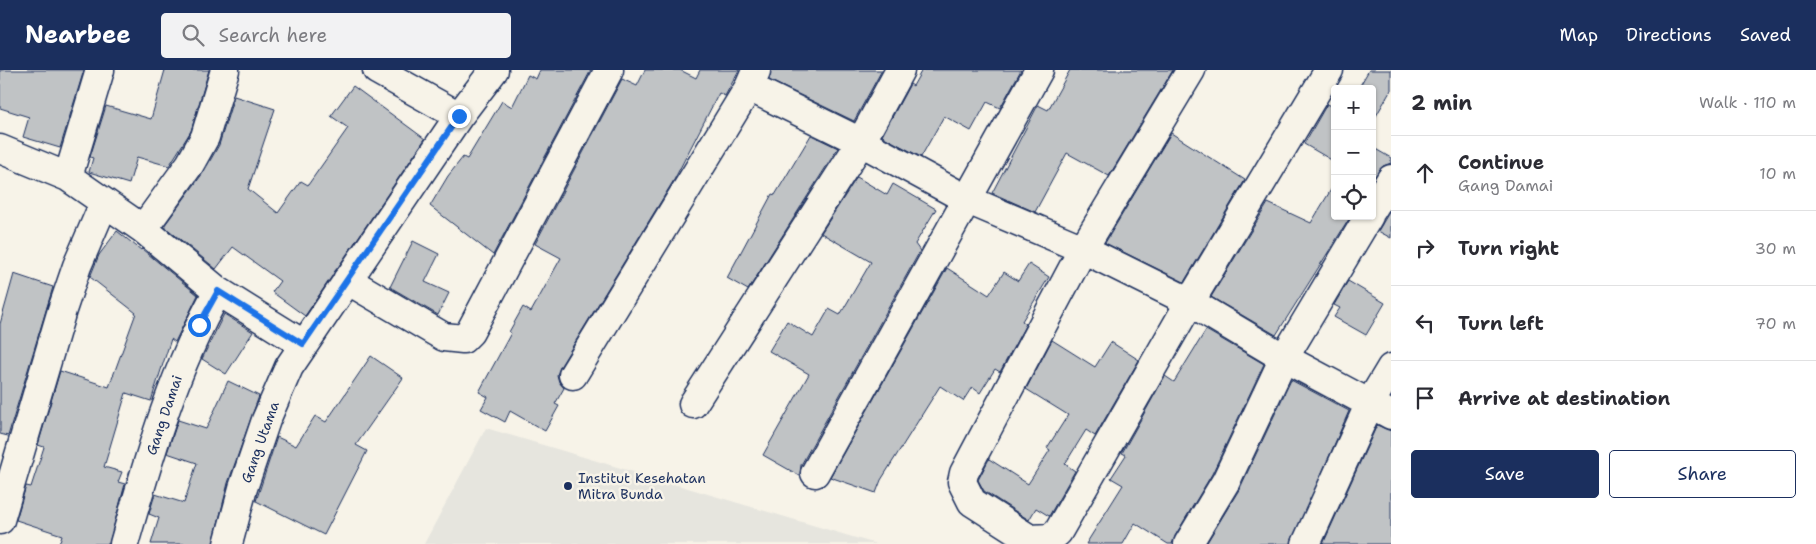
<!DOCTYPE html>
<meta charset="utf-8">
<style>
:root{--surface:#fff;--page:#f2f2f3;--text:#2b2b33;--muted:#7c7c81;--line:#e1e1e2;--accent:#1b2f5e}
body{margin:0;font-family:"Shantell Sans",sans-serif;background:var(--page);color:var(--text)}
.controls{position:absolute;right:15px;top:15px;display:grid;overflow:hidden;border-radius:5px;box-shadow:0 1px 4px #0004}
.controls button{width:45px;height:45px;display:grid;place-items:center;padding:0;border:0;border-bottom:1px solid var(--line);background:var(--surface);color:var(--text);font:25px sans-serif}
.stop{position:absolute;width:15px;height:15px;margin:-11px;border:4px solid #1a73e8;border-radius:50%;background:#fff}
.stop.end{background:#1a73e8;border-color:#fff;box-shadow:0 1px 5px #0008}
.list{margin:0;padding:0;list-style:none}
h2{display:flex;justify-content:space-between;align-items:center;height:65px;margin:0;padding:0 20px;font-size:21px}
h2 small{font-size:16px;font-weight:400;color:var(--muted)}
.list li{display:grid;grid-template-columns:32px 1fr auto;gap:15px;align-items:center;box-sizing:border-box;height:75px;padding:0 20px;border-top:1px solid var(--line)}
.list b{display:block;font-size:19px;white-space:nowrap}
.list p{margin:0;font-size:16px;white-space:nowrap;color:var(--muted)}
.list em{font-size:16px;font-style:normal;color:var(--muted)}
.actions{display:flex;gap:10px;padding:15px 20px}
.actions a{flex:1;padding:11px 0;border:1px solid var(--accent);border-radius:5px;text-align:center;font-size:18px;color:var(--accent)}
.actions .main{background:var(--accent);color:#fff}
.icon{flex:none;width:28px;height:28px;fill:none;stroke:currentColor;stroke-width:2;stroke-linecap:round;stroke-linejoin:round}
.map{position:relative;flex:none;width:1391px;height:474px;overflow:hidden}
header{display:flex;align-items:center;gap:30px;box-sizing:border-box;height:70px;padding:0 25px;background:var(--accent);color:#fff}
header strong{font-size:24px}
nav{display:flex;gap:28px;margin-inline-start:auto;font-size:18px}
.search{width:350px;height:45px;background:var(--page);display:flex;align-items:center;gap:12px;box-sizing:border-box;padding:0 18px;border-radius:5px;color:var(--muted);font-size:19px}
main{display:flex}
aside{flex:1;background:var(--surface)}
.map>svg:first-child{display:block}
.built{fill:#e6e5de}
.building{fill:#c0c3c5;stroke:#1b2f5e}
.lines{fill:none;stroke-linecap:round;stroke-linejoin:round}
.minor-casing{stroke:#1b2f5e;stroke-width:31}
.minor{stroke:#f7f3e8;stroke-width:28}
.route{stroke:#1a73e8;stroke-width:6}
.poi-dot{fill:#1b2f5e;stroke:#f7f3e8;stroke-width:2}
.labels{text-anchor:middle;stroke-width:5;stroke-linejoin:round;paint-order:stroke}
.street-label{font-size:14px;fill:#1b2f5e;stroke:#f7f3e8}
.poi-label{font-size:14px;fill:#1b2f5e;stroke:#f7f3e8;text-anchor:start}
</style>
<header>
<strong>Nearbee</strong>
<div class="search"><svg class="icon" aria-label="search" viewBox="0 0 24 24"><circle cx="10" cy="10" r="6"/><path d="M15 15l6 6"/></svg>Search here</div>
<nav><a>Map</a><a>Directions</a><a>Saved</a></nav>
</header>
<main>
<div class="map">
<svg width="1391" height="474" viewBox="0 0 1391 474">
<rect width="100%" height="100%" fill="#f7f3e8"/>
<filter id="ink" filterUnits="userSpaceOnUse"><feTurbulence type="fractalNoise" baseFrequency=".02" numOctaves="2"/><feDisplacementMap in="SourceGraphic" scale="10" xChannelSelector="R" yChannelSelector="G"/><feConvolveMatrix kernelMatrix="1 2 1 2 8 2 1 2 1" color-interpolation-filters="sRGB"/></filter>
<g filter="url(#ink)">
<!-- built -->
<path class="built" d="M 486,358 L 876,474 L 424,474 Z"/>
<!-- building -->
<path class="building" d="M 0,0 L 84,0 L 60,78 L 23,67 L 29,47 L 0,38 Z
M 165,0 L 209,0 L 191,61 L 169,96 L 137,87 L 129,114 L 89,102 L 93,88 L 90,87 L 106,36 L 151,49 Z
M 540,0 L 591,0 L 493,185 L 430,136 L 448,106 L 463,87 L 467,89 L 502,31 L 512,37 L 528,5 L 536,9 Z
M 645,0 L 680,0 L 696,8 L 700,0 L 739,0 L 725,26 L 719,23 L 674,110 L 560,297 L 557,305 L 559,312 L 564,318 L 555,334 L 559,336 L 545,361 L 510,341 L 505,352 L 481,339 L 488,327 L 479,322 L 511,263 L 509,262 L 523,237 L 531,242 L 561,188 L 535,174 L 622,9 L 637,16 Z
M 771,0 L 882,0 L 854,51 L 769,10 Z
M 922,0 L 1021,0 L 1000,38 L 987,32 L 971,61 L 944,46 L 921,87 L 882,66 L 910,14 L 913,16 Z
M 1070,0 L 1173,0 L 1109,106 L 1067,83 L 1035,142 L 992,123 L 1038,35 L 1048,40 Z
M 1369,0 L 1391,0 L 1391,20 L 1372,53 L 1372,19 L 1358,19 Z
M 353,16 L 425,69 L 305,246 L 272,222 L 280,211 L 233,177 L 216,199 L 164,156 L 203,103 L 219,75 L 234,26 L 275,39 L 248,119 L 278,143 L 301,111 L 308,115 L 348,58 L 331,46 Z
M 1327,34 L 1335,39 L 1335,92 L 1304,74 Z
M 1171,63 L 1245,110 L 1184,212 L 1105,173 Z
M 811,65 L 838,78 L 748,220 L 727,208 L 772,124 L 775,125 Z
M 1372,77 L 1391,88 L 1391,93 L 1383,96 L 1372,110 Z
M 857,107 L 887,125 L 893,114 L 936,139 L 915,174 L 920,181 L 801,395 L 800,406 L 763,385 L 809,304 L 769,281 L 787,251 L 813,267 L 829,239 L 840,245 L 871,192 L 821,163 Z
M 1335,113 L 1335,146 L 1351,146 L 1276,265 L 1211,227 L 1268,133 L 1311,153 Z
M 1391,139 L 1391,168 L 1378,161 Z
M 117,161 L 141,180 L 142,179 L 198,225 L 175,272 L 171,269 L 151,331 L 126,323 L 104,397 L 122,402 L 118,412 L 125,414 L 109,474 L 59,474 L 62,465 L 16,450 L 26,416 L 31,417 L 44,377 L 38,375 L 60,301 L 109,317 L 136,243 L 90,207 L 99,185 Z
M 413,171 L 439,184 L 425,212 L 449,223 L 438,245 L 390,217 Z
M 1029,194 L 1049,207 L 1022,251 L 1026,254 L 1000,302 L 995,299 L 980,323 L 972,317 L 963,331 L 940,316 L 881,410 L 876,423 L 830,407 L 947,198 L 989,225 L 1004,202 L 1018,211 Z
M 14,204 L 53,217 L 8,366 L 0,364 L 0,254 Z
M 1348,211 L 1385,233 L 1366,265 L 1334,247 L 1340,238 L 1334,235 Z
M 224,244 L 253,262 L 226,304 L 202,289 Z
M 1206,260 L 1264,294 L 1212,404 L 1175,466 L 1172,474 L 1168,474 L 1135,453 L 1123,474 L 1086,474 L 1123,415 L 1111,408 L 1126,385 L 1122,383 L 1165,306 L 1174,312 Z
M 1052,270 L 1095,297 L 1111,272 L 1139,290 L 1095,366 L 1086,360 L 1065,394 L 1075,401 L 1049,446 L 1036,438 L 1029,450 L 984,421 L 978,410 L 989,389 L 1028,414 L 1050,380 L 1047,378 L 1068,345 L 1026,319 Z
M 371,286 L 403,308 L 356,375 L 367,381 L 324,465 L 256,431 L 277,367 L 296,376 L 315,346 L 326,352 Z
M 1291,310 L 1349,341 L 1291,474 L 1206,474 L 1240,418 Z
M 228,311 L 259,326 L 228,413 L 213,474 L 151,474 L 159,448 L 149,444 L 155,424 L 184,433 L 197,393 L 167,383 L 178,350 L 206,359 Z
M 1377,355 L 1391,361 L 1391,474 L 1323,474 Z"/>
<g class="lines">
<defs>
<path id="minor" d="M 377,0 L 459,46
M 1191,0 L 1083,179 L 964,403 L 962,412 L 972,432 L 1030,469 L 1051,468 L 1058,462 L 1190,232 L 1329,0
M 749,17 L 861,72 L 968,130 L 1083,179 L 1190,232 L 1284,288 L 1391,345
M 0,79 L 68,107 L 143,159 L 218,221 L 303,274
M 68,107 L 100,0
M 1372,140 L 1391,109
M 143,159 L 190,94 L 205,67 L 225,0
M 347,210 L 444,267 L 463,269 L 470,262 L 609,0
M 573,305 L 749,17 L 756,1
M 693,334 L 861,72 L 900,0
M 815,403 L 1039,0
M 0,450 L 62,240 L 77,196 L 104,133
M 124,474 C 149,387 173,301 218,221
M 228,474 L 243,418 L 266,350 L 289,297 L 459,46 L 494,0
M 1188,474 L 1226,411 L 1284,288 L 1369,146
M 1306,474 L 1370,333 L 1391,298"/>
</defs>
<!-- minor casing -->
<use href="#minor" class="minor-casing"/>
<!-- minor -->
<use href="#minor" class="minor"/>
</g>
</g>
<g class="lines" filter="url(#ink)">
<!-- route -->
<path class="route" d="M 199,255 L 218,221 L 303,274 L 459,46"/>
</g>
<!-- markers -->
<circle class="poi-dot" cx="568" cy="416" r="5"/>
<g class="labels">
<!-- street labels -->
<g class="street-label">
<text transform="translate(164 345) rotate(-71)" y="5">Gang Damai</text>
<text transform="translate(260 372) rotate(-70)" y="5">Gang Utama</text>
</g>
<!-- poi labels -->
<g class="poi-label">
<text x="578" y="413">Institut Kesehatan<tspan x="578" dy="16">Mitra Bunda</tspan></text>
</g>
</g>
</svg>
<div class="controls">
<button>+</button>
<button>−</button>
<button><svg class="icon" aria-label="locate" viewBox="0 0 24 24"><circle cx="12" cy="12" r="6"/><path d="M12 2v4M12 18v4M2 12h4M18 12h4"/></svg></button>
</div>
<div class="stop" style="left:199px;top:255px"></div>
<div class="stop end" style="left:459px;top:46px"></div>
</div>
<aside>
<h2>2 min<small>Walk · 110 m</small></h2>
<ul class="list">
<li><svg class="icon" aria-label="ahead" viewBox="0 0 24 24"><path d="M12 20V5M6 11l6-6 6 6"/></svg><div><b>Continue</b><p>Gang Damai</p></div><em>10 m</em></li>
<li><svg class="icon" aria-label="right" viewBox="0 0 24 24"><path d="M7 20v-9h11M14 6l5 5-5 5"/></svg><div><b>Turn right</b></div><em>30 m</em></li>
<li><svg class="icon" aria-label="left" viewBox="0 0 24 24"><path d="M17 20v-9H6M10 6l-5 5 5 5"/></svg><div><b>Turn left</b></div><em>70 m</em></li>
<li><svg class="icon" aria-label="arrive" viewBox="0 0 24 24"><path d="M6 21V4h12l-3 4 3 4H6"/></svg><div><b>Arrive at destination</b></div></li>
</ul>
<div class="actions"><a class="main">Save</a><a>Share</a></div>
</aside>
</main>
